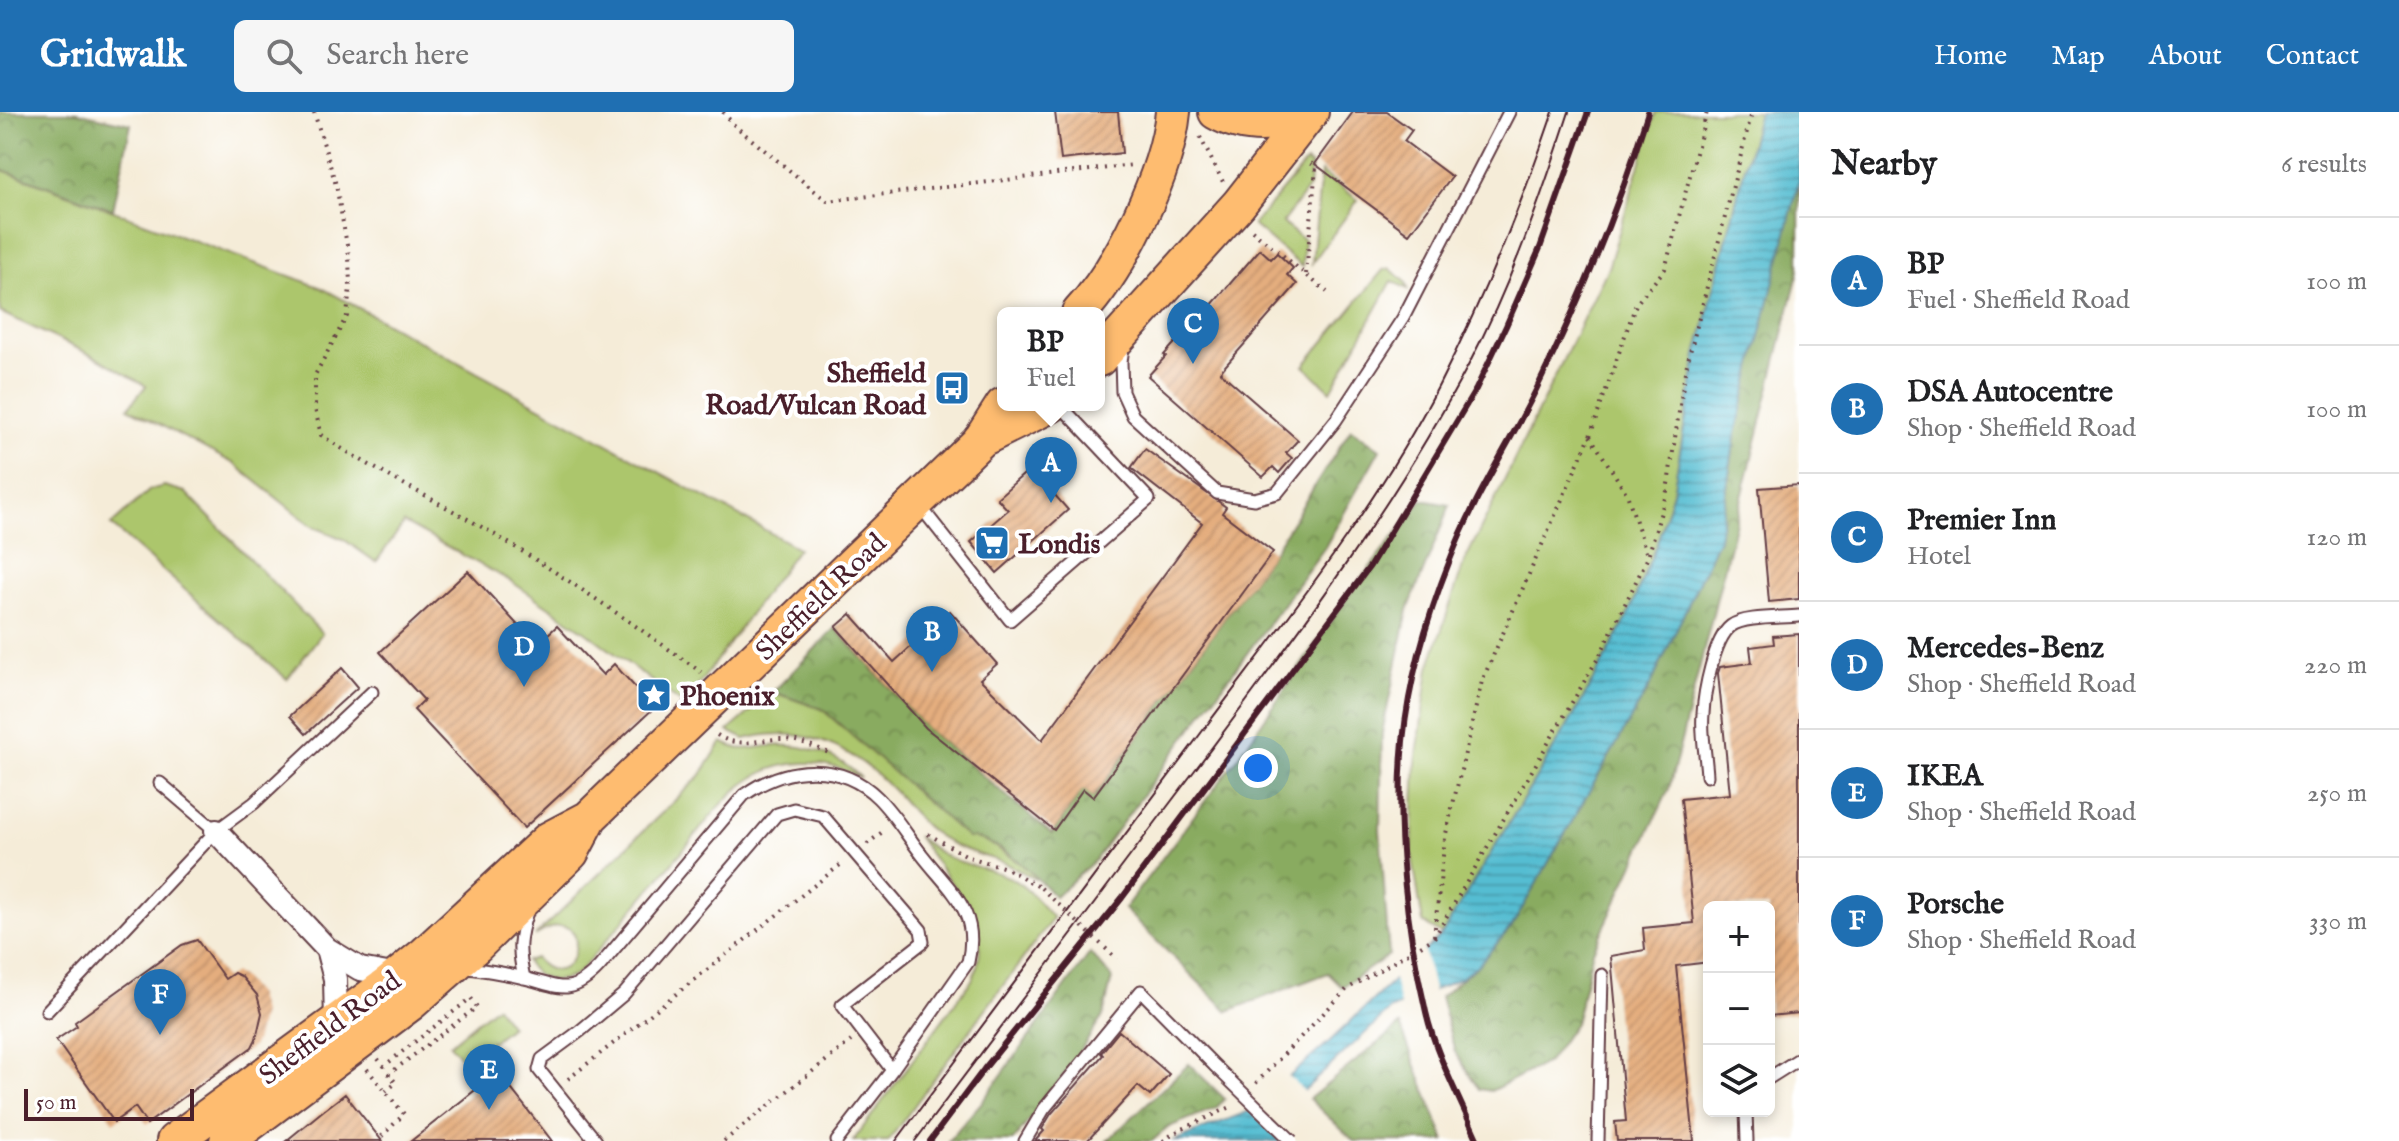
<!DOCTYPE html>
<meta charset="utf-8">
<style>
:root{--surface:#fff;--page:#f6f6f6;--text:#202124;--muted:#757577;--line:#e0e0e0;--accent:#1f6fb2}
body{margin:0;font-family:"IM FELL English",serif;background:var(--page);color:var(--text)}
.controls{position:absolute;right:24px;bottom:24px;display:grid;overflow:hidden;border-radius:12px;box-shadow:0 4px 12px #0003}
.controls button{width:72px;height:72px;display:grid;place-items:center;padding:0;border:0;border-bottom:2px solid var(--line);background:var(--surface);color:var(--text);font:40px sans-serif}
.scale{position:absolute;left:24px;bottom:20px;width:170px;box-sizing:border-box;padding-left:8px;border:4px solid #4a1f2b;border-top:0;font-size:22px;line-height:28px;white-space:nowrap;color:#4a1f2b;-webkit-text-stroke:6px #fff;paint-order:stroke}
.you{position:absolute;left:1258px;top:656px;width:28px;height:28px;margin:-20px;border:6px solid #fff;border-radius:50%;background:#1a73e8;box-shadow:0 0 0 12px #1a73e833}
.badge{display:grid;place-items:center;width:52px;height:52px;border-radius:50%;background:var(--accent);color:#fff;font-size:26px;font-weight:700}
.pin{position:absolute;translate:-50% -66px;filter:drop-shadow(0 2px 4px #0008)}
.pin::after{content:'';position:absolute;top:42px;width:28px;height:24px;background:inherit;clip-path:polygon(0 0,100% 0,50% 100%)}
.popup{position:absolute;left:997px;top:195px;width:108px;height:104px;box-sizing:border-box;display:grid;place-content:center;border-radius:12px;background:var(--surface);filter:drop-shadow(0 2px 6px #0005);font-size:26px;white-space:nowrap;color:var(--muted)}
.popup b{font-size:30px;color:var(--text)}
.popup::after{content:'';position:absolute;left:50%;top:100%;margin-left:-16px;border:16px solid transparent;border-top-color:var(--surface)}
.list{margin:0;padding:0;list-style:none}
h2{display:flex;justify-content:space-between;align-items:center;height:104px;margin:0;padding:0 32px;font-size:34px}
h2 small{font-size:26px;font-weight:400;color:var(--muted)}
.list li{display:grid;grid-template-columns:52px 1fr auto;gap:24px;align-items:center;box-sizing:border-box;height:128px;padding:0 32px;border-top:2px solid var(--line)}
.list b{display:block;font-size:30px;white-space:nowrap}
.list p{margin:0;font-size:26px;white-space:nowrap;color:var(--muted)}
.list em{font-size:26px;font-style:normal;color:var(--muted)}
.icon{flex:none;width:44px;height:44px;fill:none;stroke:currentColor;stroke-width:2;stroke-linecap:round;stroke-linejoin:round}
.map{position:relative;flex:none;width:1799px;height:1029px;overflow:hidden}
header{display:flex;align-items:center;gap:48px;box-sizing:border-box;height:112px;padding:0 40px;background:var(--accent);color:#fff}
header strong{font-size:38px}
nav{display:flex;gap:44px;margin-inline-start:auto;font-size:28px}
.search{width:560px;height:72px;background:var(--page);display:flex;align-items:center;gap:20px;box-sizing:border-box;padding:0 28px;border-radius:12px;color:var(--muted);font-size:30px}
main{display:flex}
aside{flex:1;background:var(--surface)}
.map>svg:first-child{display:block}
.grass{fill:#acc66c;stroke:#7b724c;stroke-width:2}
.forest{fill:url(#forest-crowns);stroke:#6a6546;stroke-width:2}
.park{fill:url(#park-tufts);stroke:#7b724c;stroke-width:2}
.water{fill:url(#water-rules);stroke:#506e7e;stroke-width:2}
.pier{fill:#f5ecd8}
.building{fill:url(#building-hatch)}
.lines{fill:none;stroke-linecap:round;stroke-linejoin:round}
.lane-casing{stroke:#643e45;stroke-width:15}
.street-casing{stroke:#643e45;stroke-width:26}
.primary-casing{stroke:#643e45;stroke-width:38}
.path{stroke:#643e45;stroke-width:4;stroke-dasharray:2 6;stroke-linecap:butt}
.lane{stroke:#fff;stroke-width:11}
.street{stroke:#fff;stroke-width:22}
.primary{stroke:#febc70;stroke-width:34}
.tram{stroke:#4a1f2b;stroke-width:2}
.rail{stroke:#4a1f2b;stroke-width:6}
.lane-bridge-casing{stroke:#643e45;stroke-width:15;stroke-linecap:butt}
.path-bridge{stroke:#643e45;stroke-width:4;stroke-dasharray:2 6;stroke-linecap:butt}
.lane-bridge{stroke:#fff;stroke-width:11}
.labels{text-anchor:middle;stroke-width:8;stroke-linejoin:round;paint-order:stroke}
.poi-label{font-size:28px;font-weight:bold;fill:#4a1f2b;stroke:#fff;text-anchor:start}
.street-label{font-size:28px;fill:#4a1f2b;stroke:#fff}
</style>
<header>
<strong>Gridwalk</strong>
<div class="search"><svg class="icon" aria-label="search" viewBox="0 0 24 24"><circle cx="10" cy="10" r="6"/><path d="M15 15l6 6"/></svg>Search here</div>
<nav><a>Home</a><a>Map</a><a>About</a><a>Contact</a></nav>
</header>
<main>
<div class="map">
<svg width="1799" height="1029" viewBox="0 0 1799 1029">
<defs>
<pattern id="forest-crowns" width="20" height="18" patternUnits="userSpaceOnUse" patternTransform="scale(2)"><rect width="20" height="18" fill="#89ab60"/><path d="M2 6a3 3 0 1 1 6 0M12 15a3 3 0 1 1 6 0" fill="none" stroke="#728b4f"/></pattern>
<pattern id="park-tufts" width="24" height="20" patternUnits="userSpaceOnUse" patternTransform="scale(2)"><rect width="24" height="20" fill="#acc66c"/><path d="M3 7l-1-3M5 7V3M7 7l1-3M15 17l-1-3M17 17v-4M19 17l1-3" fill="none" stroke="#8ea059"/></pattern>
<pattern id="water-rules" width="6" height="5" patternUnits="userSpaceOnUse" patternTransform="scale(2)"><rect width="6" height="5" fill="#55bdd2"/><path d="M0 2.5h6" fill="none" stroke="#4899ab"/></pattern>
<pattern id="building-hatch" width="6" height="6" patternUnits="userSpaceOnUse" patternTransform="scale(2)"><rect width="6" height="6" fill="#e4ad7e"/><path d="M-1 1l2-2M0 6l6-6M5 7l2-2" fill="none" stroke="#c5946d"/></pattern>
</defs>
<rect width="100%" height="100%" fill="#fff"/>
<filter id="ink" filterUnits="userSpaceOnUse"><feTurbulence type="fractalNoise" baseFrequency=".0125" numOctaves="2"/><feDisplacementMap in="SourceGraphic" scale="16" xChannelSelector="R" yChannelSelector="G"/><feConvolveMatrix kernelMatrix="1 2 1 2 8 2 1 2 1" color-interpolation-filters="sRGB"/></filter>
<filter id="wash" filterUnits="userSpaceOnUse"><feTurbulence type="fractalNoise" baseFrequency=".006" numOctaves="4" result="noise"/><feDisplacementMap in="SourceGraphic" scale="32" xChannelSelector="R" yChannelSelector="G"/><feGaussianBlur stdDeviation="1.8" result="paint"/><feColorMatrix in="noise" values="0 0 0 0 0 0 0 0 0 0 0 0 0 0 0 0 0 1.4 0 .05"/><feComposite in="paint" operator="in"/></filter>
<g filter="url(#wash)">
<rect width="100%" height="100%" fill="#f5ecd8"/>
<!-- grass -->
<path class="grass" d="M 1656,0 L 1759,0 L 1697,243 L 1673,380 L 1657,431 L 1627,506 L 1577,598 L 1442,822 L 1423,811 L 1412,743 L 1416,650 L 1429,556 L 1464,451 L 1608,156 Z
M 1306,50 L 1311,54 L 1309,75 L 1282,111 L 1304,128 L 1302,155 L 1253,113 Z
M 0,57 L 322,176 L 798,436 L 684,593 L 586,520 L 509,468 L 404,411 L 376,450 L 343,427 L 312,414 L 233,351 L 128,296 L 146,274 L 100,247 L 0,200 Z
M 1321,60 L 1358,88 L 1312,151 Z
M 1389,156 L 1406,170 L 1408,177 L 1392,169 L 1331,279 L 1304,254 L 1383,158 Z
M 164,374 L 185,380 L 322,521 L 287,567 L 111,413 L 150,378 Z
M 773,580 L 822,597 L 968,725 L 980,725 L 1033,760 L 1036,764 L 1035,767 C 1024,761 1013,754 1002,750 C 976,741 952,736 930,718 C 915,706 905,690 892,677 C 851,634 802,612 744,627 L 728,619 Z
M 722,630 C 743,641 747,636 769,634 C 803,631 838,642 861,666 C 831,649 794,645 762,661 C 730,676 707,710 684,737 C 649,778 614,821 577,862 C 557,873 537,870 526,849 L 535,846 C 578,894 600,781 535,824 L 700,664 Z
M 917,724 C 925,730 933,737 942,742 C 961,753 982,755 1001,762 C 1024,770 1038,789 1053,806 L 888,1029 L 853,1029 L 972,868 C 982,847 982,826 975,804 Z"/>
<!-- forest -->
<path class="forest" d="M 0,0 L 76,0 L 131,12 L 113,98 L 0,57 Z
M 1799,59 L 1799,158 L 1669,677 L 1593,839 L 1575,911 L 1548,950 L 1491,979 L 1479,977 L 1455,940 L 1440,885 L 1479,852 L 1512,814 L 1652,570 L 1719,426 L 1735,325 Z
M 1351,317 L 1380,337 L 1325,435 L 1095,748 L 1055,785 C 1036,764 997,725 968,726 L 822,597 L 773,580 L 835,516 L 926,616 L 1052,722 L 1083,677 L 1094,685 L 1273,440 Z
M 1422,388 L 1450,393 L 1408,498 L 1382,621 L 1380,718 L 1389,843 L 1342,875 L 1328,861 L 1228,899 L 1124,797 L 1239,644 L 1351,480 Z
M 1090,841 L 1112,866 L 1103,904 L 1068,958 L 1013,1029 L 948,1029 L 982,990 Z
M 1400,913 L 1445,1029 L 1354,1029 L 1309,987 Z
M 1189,952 L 1225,987 L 1216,996 L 1169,1015 L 1152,1029 L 1107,1029 Z"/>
<!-- park -->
<path class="park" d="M 496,894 L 511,914 L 465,951 L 450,932 Z"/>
<!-- water -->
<path class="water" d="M 1759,0 L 1799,0 L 1799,69 L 1735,325 L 1719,426 L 1652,570 L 1512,814 L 1479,852 L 1461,866 L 1390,898 L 1298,984 L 1290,1029 L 1173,1029 L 1250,999 L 1330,929 L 1442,822 L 1577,598 L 1627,506 L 1657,431 L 1673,380 L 1697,243 Z"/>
<!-- pier -->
<path class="pier" d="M 1423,835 L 1434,882 L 1401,898 L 1393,862 Z
M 1286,962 L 1306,981 L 1301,986 L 1294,1029 L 1282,1029 L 1247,996 Z"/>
<g id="blocks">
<!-- building -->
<path class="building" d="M 1055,0 L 1118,0 L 1122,41 L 1061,48 Z
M 1353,0 L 1387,0 L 1412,18 L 1404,29 L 1452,65 L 1409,122 L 1315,52 Z
M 1260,137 L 1271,147 L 1277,141 L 1293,156 L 1287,163 L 1297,172 L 1220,260 L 1298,328 L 1286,341 L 1292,346 L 1279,361 L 1273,355 L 1263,365 L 1148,264 L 1166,244 L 1164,243 L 1183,222 L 1185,224 Z
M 1145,337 L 1226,395 L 1222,401 L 1273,440 L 1093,685 L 1083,677 L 1054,718 L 926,616 L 836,515 L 851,502 L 894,550 L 950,499 L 997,552 L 980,567 L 1042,628 L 1202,411 L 1131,356 Z
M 1031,356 L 1068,398 L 997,461 L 971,430 L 1008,398 L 997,386 Z
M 1799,373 L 1799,487 L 1769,490 L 1759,376 Z
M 468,459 L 536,533 L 557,514 L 603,563 L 614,552 L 654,596 L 524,716 L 414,598 L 424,588 L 380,540 Z
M 1799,522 L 1799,901 L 1769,904 L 1769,795 L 1709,795 L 1709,850 L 1676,854 L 1694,1029 L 1617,1029 L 1615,1010 L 1626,1009 L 1611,844 L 1645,838 L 1643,816 L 1694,811 L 1681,687 L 1730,682 L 1718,561 L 1720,555 L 1752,551 L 1750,535 L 1774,532 L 1773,524 Z
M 342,556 L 358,575 L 306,622 L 290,604 Z
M 197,828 L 225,867 L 234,861 L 241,864 L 257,883 L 262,901 L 256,927 L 252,935 L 147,1012 L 135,995 L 114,1010 L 56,928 L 77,914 L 75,910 L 182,833 Z
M 1119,919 L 1169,962 L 1150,984 L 1138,974 L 1087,1029 L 1035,1029 L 1044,1019 L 1042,1017 L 1051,1002 L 1103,943 L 1101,941 Z
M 498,960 L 552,1029 L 411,1029 Z
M 345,982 L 382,1029 L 286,1029 L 324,998 Z"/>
</g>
</g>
<g filter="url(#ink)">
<use href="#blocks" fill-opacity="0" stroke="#643e45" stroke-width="2"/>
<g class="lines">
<defs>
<path id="lane" d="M 1123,235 L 1121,250 L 1122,280 L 1133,304 L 1217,381 L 1254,387 L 1277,381 L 1336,308 L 1403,206 L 1509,0
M 920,394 L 1010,508 L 1149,387 L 1060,293
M 1707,664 C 1706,644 1701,622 1703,602 C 1704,580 1714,527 1731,514 C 1744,504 1782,506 1799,504
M 160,671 L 216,719
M 461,856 C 477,856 508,862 524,866 C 559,874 570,886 599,855 L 744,683 C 785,654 839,648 878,686 C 895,703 908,725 923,744 C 952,781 980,800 968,850 L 892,958 L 837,1029
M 524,866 C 518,839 518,827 527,800
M 47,899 L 216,719 L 254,691 L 372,580
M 1769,966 L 1799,947
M 1746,999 L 1747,1029
M 596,1029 L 539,958 L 542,947 L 580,919 L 624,882 L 777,702 L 794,697 L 823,704 L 921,818 L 923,830 L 842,893 L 892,958
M 1025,1029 L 1044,997 L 1141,879 L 1215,954
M 1598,1029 L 1602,863"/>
<path id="street" d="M 216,719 L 327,837
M 336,911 L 335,867 L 327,837 L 360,857 L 398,864"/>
<path id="primary" d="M 1216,0 C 1244,16 1279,16 1308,0
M 1079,201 C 1121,156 1167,61 1173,0
M 1099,247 L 1239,92 L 1311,0
M 980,328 L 1051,293
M 174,1029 L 388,872 L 425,842 L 549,727 L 589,706 L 980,329 L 1003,293
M 227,1029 L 411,891 L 476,834 L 571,741 L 589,707"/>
</defs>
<!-- lane casing -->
<use href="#lane" class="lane-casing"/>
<!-- street casing -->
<use href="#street" class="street-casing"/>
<!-- primary casing -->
<use href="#primary" class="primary-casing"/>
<!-- path -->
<path class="path" d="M 314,0 L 336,73 L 349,144 L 350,175 L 347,204 L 315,263 L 315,297 L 321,323 C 377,361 439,389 497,424 C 567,466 635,513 701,560
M 723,0 L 735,14 L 827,89 L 1133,53
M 1200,25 L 1223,70
M 1252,118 L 1327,180
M 1306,162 L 1316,55 L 1308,49
M 1590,324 L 1627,382 L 1647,443
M 717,623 C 739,637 757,627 781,627 C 797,627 816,635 831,642
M 928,722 L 969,745 L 1006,756 L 1041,776
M 867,732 L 885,718
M 1434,824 L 1445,726 L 1482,569 L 1590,324 L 1636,192 L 1665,157 L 1707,0
M 378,947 L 384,954 L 471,886 L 477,895 L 389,962 L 396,971 L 386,979
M 367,957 L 404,1002 L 380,1026
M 568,967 L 844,750
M 1256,971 L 1347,877 L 1434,826 L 1601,541 L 1648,445 L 1667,379 L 1685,260 L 1752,0
M 724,1029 L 851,929
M 1163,1029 L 1174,1021 L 1233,994"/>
<!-- lane -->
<use href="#lane" class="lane"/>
<!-- street -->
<use href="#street" class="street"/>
<!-- primary -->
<use href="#primary" class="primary"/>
<!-- tram -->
<path class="tram" d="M 896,1029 C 1000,889 1105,749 1210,609 C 1291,501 1377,393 1439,273 C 1484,185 1521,94 1553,0
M 915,1029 C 1010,903 1106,776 1201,650 C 1297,522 1394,394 1469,252 C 1511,172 1541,86 1569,0"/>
<!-- rail -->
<path class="rail" d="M 930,1029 L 984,957 L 1122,786 L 1370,454 L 1476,277 L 1506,214 L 1540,136 L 1588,0
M 1478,1029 C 1460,987 1436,944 1426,900 C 1406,816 1395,716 1403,629 C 1409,567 1427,506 1450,448 C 1472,389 1507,336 1535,280 C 1580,189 1618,98 1648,0"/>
<defs>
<path id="lane-bridge" d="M 1215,954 L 1292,1029"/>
</defs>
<!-- lane-bridge casing -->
<use href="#lane-bridge" class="lane-bridge-casing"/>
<!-- path-bridge -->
<path class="path-bridge" d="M 1041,776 L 1117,847"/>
<!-- lane-bridge -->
<use href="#lane-bridge" class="lane-bridge"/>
</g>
</g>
<!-- icons -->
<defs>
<symbol id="bus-square" viewBox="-11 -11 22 22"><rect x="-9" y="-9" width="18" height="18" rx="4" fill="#1f6fb2" stroke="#fff"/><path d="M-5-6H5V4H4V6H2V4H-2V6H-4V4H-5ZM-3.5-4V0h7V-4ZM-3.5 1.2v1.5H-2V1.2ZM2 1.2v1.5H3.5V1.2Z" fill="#fff"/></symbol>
<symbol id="supermarket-square" viewBox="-11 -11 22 22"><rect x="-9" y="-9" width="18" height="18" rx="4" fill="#1f6fb2" stroke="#fff"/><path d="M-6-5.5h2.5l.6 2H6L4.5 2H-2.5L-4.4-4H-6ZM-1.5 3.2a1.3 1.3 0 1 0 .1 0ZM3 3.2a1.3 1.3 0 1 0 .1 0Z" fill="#fff"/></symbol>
<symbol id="sight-square" viewBox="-11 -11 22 22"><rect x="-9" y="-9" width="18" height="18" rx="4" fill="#1f6fb2" stroke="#fff"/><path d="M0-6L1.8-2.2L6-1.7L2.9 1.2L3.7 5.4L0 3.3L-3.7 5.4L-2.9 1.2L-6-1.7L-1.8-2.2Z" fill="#fff"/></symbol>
</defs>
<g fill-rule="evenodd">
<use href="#bus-square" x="932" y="256" width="40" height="40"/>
<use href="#supermarket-square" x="972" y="411" width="40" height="40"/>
<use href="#sight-square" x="634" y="563" width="40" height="40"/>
</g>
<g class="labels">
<!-- poi labels -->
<g class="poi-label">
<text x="926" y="270" text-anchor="end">Sheffield<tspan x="926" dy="32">Road/Vulcan Road</tspan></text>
<text x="1018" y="441">Londis</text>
<text x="680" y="593">Phoenix</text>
</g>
<!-- street labels -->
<g class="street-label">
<text transform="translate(820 484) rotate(-44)" y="10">Sheffield Road</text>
<text transform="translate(329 915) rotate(-37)" y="10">Sheffield Road</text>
</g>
</g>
</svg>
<div class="controls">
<button>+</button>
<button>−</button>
<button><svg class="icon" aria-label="layers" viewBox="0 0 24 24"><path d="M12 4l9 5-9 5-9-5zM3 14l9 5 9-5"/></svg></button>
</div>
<div class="scale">50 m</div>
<div class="you"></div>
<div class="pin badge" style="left:1051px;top:391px">A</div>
<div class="popup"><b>BP</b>Fuel</div>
<div class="pin badge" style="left:932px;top:560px">B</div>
<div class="pin badge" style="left:1193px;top:252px">C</div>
<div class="pin badge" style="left:524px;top:575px">D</div>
<div class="pin badge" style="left:489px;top:998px">E</div>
<div class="pin badge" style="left:160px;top:923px">F</div>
</div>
<aside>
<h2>Nearby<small>6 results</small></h2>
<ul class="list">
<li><span class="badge">A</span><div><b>BP</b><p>Fuel · Sheffield Road</p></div><em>100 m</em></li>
<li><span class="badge">B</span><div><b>DSA Autocentre</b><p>Shop · Sheffield Road</p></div><em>100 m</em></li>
<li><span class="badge">C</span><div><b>Premier Inn</b><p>Hotel</p></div><em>120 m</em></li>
<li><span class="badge">D</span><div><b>Mercedes-Benz</b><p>Shop · Sheffield Road</p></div><em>220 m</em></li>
<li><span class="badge">E</span><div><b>IKEA</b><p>Shop · Sheffield Road</p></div><em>250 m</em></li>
<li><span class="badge">F</span><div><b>Porsche</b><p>Shop · Sheffield Road</p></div><em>330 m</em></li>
</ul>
</aside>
</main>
